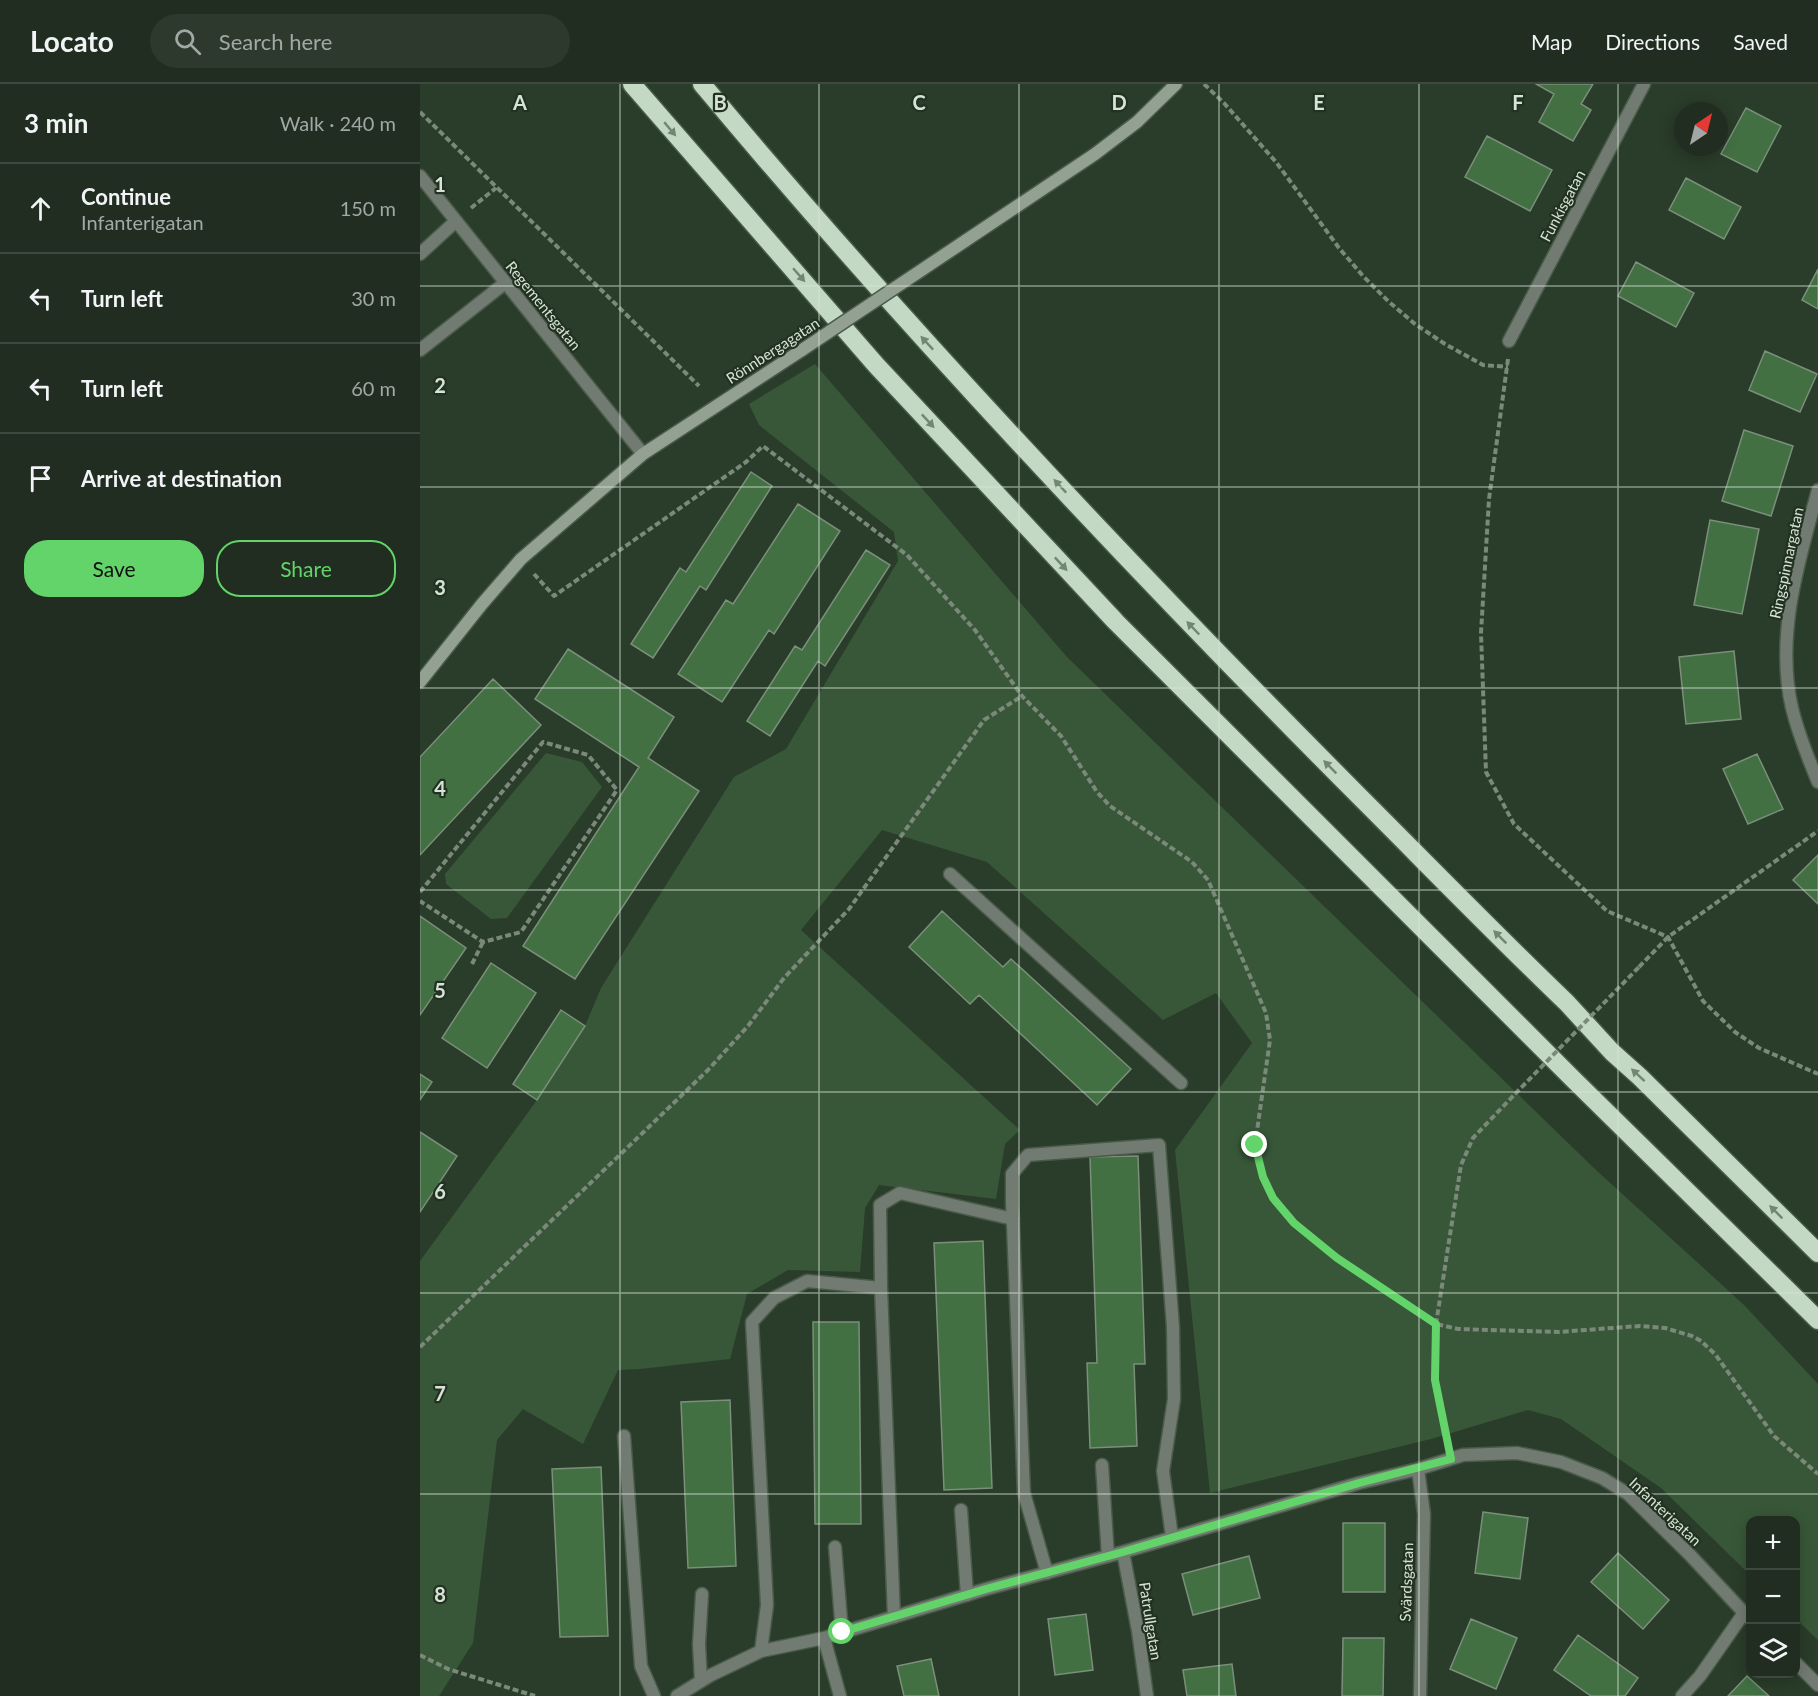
<!DOCTYPE html>
<meta charset="utf-8">
<style>
:root{--surface:#202d20;--page:#2d392d;--text:#f1f3f6;--muted:#a2a8a5;--line:#3d493e;--accent:#63d469}
body{margin:0;font-family:Lato,sans-serif;background:var(--page);color:var(--text)}
.controls{position:absolute;right:18px;bottom:18px;display:grid;overflow:hidden;border-radius:12px;box-shadow:0 3px 15px #0003}
.controls button{width:54px;height:54px;display:grid;place-items:center;padding:0;border:0;border-bottom:2px solid var(--line);background:var(--surface);color:var(--text);font:30px sans-serif}
.compass{position:absolute;left:1254px;top:18px;width:54px;height:54px;border-radius:50%;background:var(--surface);box-shadow:0 3px 15px #0003;rotate:35deg}
.stop{position:absolute;width:18px;height:18px;margin:-14px;border:4px solid #63d469;border-radius:50%;background:#fff}
.stop.end{background:#63d469;border-color:#fff;box-shadow:0 2px 6px #0008}
.list{margin:0;padding:0;list-style:none}
h2{display:flex;justify-content:space-between;align-items:center;height:78px;margin:0;padding:0 24px;font-size:26px}
h2 small{font-size:20px;font-weight:400;color:var(--muted)}
.list li{display:grid;grid-template-columns:39px 1fr auto;gap:18px;align-items:center;box-sizing:border-box;height:90px;padding:0 24px;border-top:2px solid var(--line)}
.list b{display:block;font-size:22px;white-space:nowrap}
.list p{margin:0;font-size:20px;white-space:nowrap;color:var(--muted)}
.list em{font-size:20px;font-style:normal;color:var(--muted)}
.actions{display:flex;gap:12px;padding:18px 24px}
.actions a{flex:1;padding:14px 0;border:2px solid var(--accent);border-radius:24px;text-align:center;font-size:21px;color:var(--accent)}
.actions .main{background:var(--accent);color:#111}
.icon{flex:none;width:33px;height:33px;fill:none;stroke:currentColor;stroke-width:2;stroke-linecap:round;stroke-linejoin:round}
.map{position:relative;flex:none;width:1398px;height:1612px;overflow:hidden}
header{display:flex;align-items:center;gap:36px;box-sizing:border-box;height:84px;padding:0 30px;background:var(--surface);border-bottom:2px solid var(--line)}
header strong{font-size:28px}
nav{display:flex;gap:33px;margin-inline-start:auto;font-size:21px}
.search{width:420px;height:54px;background:var(--page);display:flex;align-items:center;gap:15px;box-sizing:border-box;padding:0 21px;border-radius:33px;color:var(--muted);font-size:22px}
main{display:flex}
aside{flex:1;background:var(--surface)}
.map>svg:first-child{display:block}
.green{fill:#385738}
.building{fill:#427043;stroke:#7b8f7a;stroke-width:1.5}
.lines{fill:none;stroke-linecap:round;stroke-linejoin:round}
.lane-casing{stroke:#495a49;stroke-width:15}
.street-casing{stroke:#495a49;stroke-width:15}
.secondary-casing{stroke:#495a49;stroke-width:15}
.highway-casing{stroke:#495a49;stroke-width:21}
.path{stroke:#7a897a;stroke-width:4;stroke-dasharray:6 3;stroke-linecap:butt}
.lane{stroke:#727b72;stroke-width:12}
.street{stroke:#727b72;stroke-width:12}
.secondary{stroke:#93a193;stroke-width:12}
.highway{stroke:#c3d9c3;stroke-width:18}
.secondary-bridge-casing{stroke:#495a49;stroke-width:15;stroke-linecap:butt}
.path-bridge{stroke:#7a897a;stroke-width:4;stroke-dasharray:6 3;stroke-linecap:butt}
.secondary-bridge{stroke:#93a193;stroke-width:12}
.oneway{fill:#728672}
.route{stroke:#63d469;stroke-width:8}
.grid{fill:none;stroke:#d8e3d8;stroke-width:1.5;stroke-opacity:0.55}
.labels{text-anchor:middle;stroke-width:4.5;stroke-linejoin:round;paint-order:stroke}
.street-label{font-size:15px;fill:#d8e3d8;stroke:#213221}
.grid-label{font-size:20px;text-anchor:middle;font-weight:bold;fill:#d8e3d8;stroke:#213221;stroke-width:4.5;stroke-linejoin:round;paint-order:stroke}
</style>
<header>
<strong>Locato</strong>
<div class="search"><svg class="icon" aria-label="search" viewBox="0 0 24 24"><circle cx="10" cy="10" r="6"/><path d="M15 15l6 6"/></svg>Search here</div>
<nav><a>Map</a><a>Directions</a><a>Saved</a></nav>
</header>
<main>
<aside>
<h2>3 min<small>Walk · 240 m</small></h2>
<ul class="list">
<li><svg class="icon" aria-label="ahead" viewBox="0 0 24 24"><path d="M12 20V5M6 11l6-6 6 6"/></svg><div><b>Continue</b><p>Infanterigatan</p></div><em>150 m</em></li>
<li><svg class="icon" aria-label="left" viewBox="0 0 24 24"><path d="M17 20v-9H6M10 6l-5 5 5 5"/></svg><div><b>Turn left</b></div><em>30 m</em></li>
<li><svg class="icon" aria-label="left" viewBox="0 0 24 24"><path d="M17 20v-9H6M10 6l-5 5 5 5"/></svg><div><b>Turn left</b></div><em>60 m</em></li>
<li><svg class="icon" aria-label="arrive" viewBox="0 0 24 24"><path d="M6 21V4h12l-3 4 3 4H6"/></svg><div><b>Arrive at destination</b></div></li>
</ul>
<div class="actions"><a class="main">Save</a><a>Share</a></div>
</aside>
<div class="map">
<svg width="1398" height="1612" viewBox="0 0 1398 1612">
<rect width="100%" height="100%" fill="#2a3c2a"/>
<!-- green -->
<path class="green" d="M 395,280 L 647,573 L 1176,1086 L 1323,1220 L 1398,1300 L 1398,1556 L 1376,1535 L 1376,1436 L 1330,1436 L 1330,1491 L 1241,1404 L 1141,1335 L 1108,1326 L 1011,1355 L 790,1409 L 755,1066 L 832,959 L 796,909 L 743,936 L 567,778 L 462,746 L 381,846 L 600,1046 L 585,1060 L 576,1115 L 459,1101 L 445,1124 L 440,1188 L 368,1186 L 327,1210 L 310,1275 L 220,1285 L 198,1286 L 163,1360 L 103,1325 L 77,1356 L 53,1559 L 19,1612 L 0,1612 L 0,1177 L 117,1016 L 165,942 L 181,904 L 314,693 L 366,665 L 478,477 L 474,448 L 339,341 L 329,320 Z
M 126,669 L 162,678 L 182,703 L 87,834 L 71,835 L 26,800 L 25,790 Z"/>
<!-- building -->
<path class="building" d="M 1116,0 L 1173,0 L 1161,20 L 1171,26 L 1153,57 L 1119,38 L 1134,10 Z
M 1326,24 L 1361,42 L 1337,88 L 1301,70 Z
M 1067,52 L 1132,86 L 1110,127 L 1045,93 Z
M 1266,94 L 1321,123 L 1304,155 L 1249,126 Z
M 1216,178 L 1274,209 L 1256,243 L 1198,212 Z
M 1398,185 L 1398,225 L 1382,216 Z
M 1345,267 L 1397,290 L 1380,328 L 1329,306 Z
M 1324,346 L 1373,362 L 1351,432 L 1302,417 Z
M 331,388 L 352,402 L 286,506 L 280,502 L 233,574 L 211,560 L 260,484 L 266,488 Z
M 378,420 L 420,447 L 354,550 L 349,546 L 302,618 L 258,590 L 306,516 L 313,520 Z
M 1290,436 L 1339,445 L 1322,530 L 1274,521 Z
M 446,466 L 470,481 L 405,582 L 398,577 L 350,652 L 327,637 L 375,562 L 382,566 Z
M 148,565 L 254,633 L 228,674 L 279,707 L 155,895 L 103,862 L 219,683 L 115,615 Z
M 1314,567 L 1321,635 L 1266,640 L 1259,573 Z
M 73,595 L 121,641 L 0,771 L 0,673 Z
M 1337,670 L 1363,725 L 1328,740 L 1303,685 Z
M 1398,771 L 1398,820 L 1373,796 Z
M 522,827 L 583,883 L 591,875 L 711,985 L 677,1021 L 559,911 L 550,920 L 489,863 Z
M 0,832 L 46,864 L 0,931 Z
M 71,879 L 116,909 L 67,984 L 22,954 Z
M 141,926 L 165,942 L 117,1016 L 93,1000 Z
M 0,990 L 12,998 L 0,1016 Z
M 0,1048 L 37,1072 L 0,1128 Z
M 718,1072 L 725,1280 L 714,1280 L 717,1362 L 670,1364 L 667,1279 L 677,1279 L 670,1073 Z
M 563,1157 L 572,1404 L 524,1406 L 514,1159 Z
M 393,1238 L 439,1238 L 441,1440 L 395,1440 Z
M 310,1316 L 316,1482 L 268,1484 L 261,1318 Z
M 181,1383 L 188,1552 L 140,1553 L 132,1385 Z
M 1063,1428 L 1108,1434 L 1100,1495 L 1055,1489 Z
M 923,1439 L 965,1439 L 965,1508 L 923,1508 Z
M 1198,1469 L 1249,1516 L 1223,1545 L 1171,1498 Z
M 829,1472 L 840,1514 L 773,1531 L 762,1490 Z
M 666,1530 L 673,1586 L 635,1591 L 628,1535 Z
M 1051,1535 L 1097,1554 L 1076,1605 L 1030,1585 Z
M 1158,1551 L 1218,1594 L 1205,1612 L 1171,1612 L 1134,1586 Z
M 923,1554 L 964,1554 L 963,1612 L 922,1612 Z
M 511,1575 L 519,1612 L 484,1612 L 477,1582 Z
M 812,1580 L 816,1612 L 767,1612 L 763,1586 Z
M 1327,1592 L 1349,1612 L 1308,1612 Z"/>
<g class="lines">
<defs>
<path id="lane" d="M 0,170 L 36,137
M 0,266 L 85,199
M 530,790 L 761,999
M 204,1352 L 221,1582 L 234,1612
M 682,1381 L 688,1472
M 541,1426 L 547,1511
M 415,1463 L 422,1548
M 627,1489 L 604,1409 L 592,1117 L 592,1090 L 608,1071 L 739,1061 L 753,1243 L 754,1315 L 743,1387 L 752,1453
M 474,1533 L 461,1204 L 460,1121 L 480,1109 L 593,1135
M 341,1567 L 347,1521 L 332,1238 L 354,1214 L 387,1197 L 461,1204
M 281,1597 L 279,1560 L 282,1510"/>
<path id="street" d="M 0,92 L 223,370
M 1089,257 L 1224,0
M 1398,406 C 1379,476 1355,551 1372,624 C 1378,649 1388,674 1398,698
M 998,1385 L 1004,1430 L 1000,1612
M 703,1468 L 718,1547 L 727,1612
M 404,1554 L 420,1612
M 1376,1579 L 1398,1601
M 257,1612 L 291,1591 L 341,1567 L 404,1554 L 566,1505 L 703,1468 L 939,1399 L 998,1385 L 1043,1371 L 1097,1369 L 1141,1378 L 1182,1394 L 1208,1410 L 1270,1471 L 1330,1535
M 1262,1612 L 1280,1592 L 1324,1529"/>
<path id="secondary" d="M 545,157 L 675,70 L 717,38 L 756,0
M 0,598 L 62,520 L 101,475 L 223,370 L 382,266"/>
<path id="highway" d="M 212,0 L 456,281 L 696,538 L 1154,996 L 1398,1236
M 282,0 C 489,248 712,484 940,713 C 1009,782 1077,852 1147,919 L 1192,968 L 1220,993 L 1398,1169"/>
</defs>
<!-- lane casing -->
<use href="#lane" class="lane-casing"/>
<!-- street casing -->
<use href="#street" class="street-casing"/>
<!-- secondary casing -->
<use href="#secondary" class="secondary-casing"/>
<!-- highway casing -->
<use href="#highway" class="highway-casing"/>
<!-- path -->
<path class="path" d="M 784,0 L 804,19 L 856,78 L 919,164 L 943,192 L 968,217 L 995,240 L 1025,260 L 1063,281 L 1088,283
M 0,28 L 279,302
M 51,124 L 76,104
M 1088,275 L 1069,415 L 1061,549 L 1066,688 L 1094,740 L 1187,827 L 1248,853 L 1283,917 L 1315,948 L 1339,964 L 1398,990
M 114,490 L 134,512 L 326,378 L 343,362 L 487,471 L 555,546 L 602,612 L 641,652 L 677,708 L 690,722 L 772,778 L 788,796 L 846,929 L 850,956 L 835,1061 L 844,1093 L 853,1114 L 874,1139 L 917,1174 L 1016,1240 L 1038,1245 L 1138,1248 L 1220,1242 L 1245,1244 L 1272,1252 L 1281,1257 L 1295,1270 L 1354,1352 L 1398,1390
M 0,808 L 123,658 L 168,671 L 197,706 L 101,848 L 63,858 L 0,817
M 52,880 L 63,858
M 1219,883 L 1248,853 L 1398,747
M 0,1263 L 288,986 L 328,942 L 364,894 L 429,825 L 564,636 L 602,612
M 1027,1356 L 1015,1296 L 1016,1240 L 1041,1081 L 1053,1054 L 1095,1010
M 0,1571 L 28,1585 L 115,1612"/>
<!-- lane -->
<use href="#lane" class="lane"/>
<!-- street -->
<use href="#street" class="street"/>
<!-- secondary -->
<use href="#secondary" class="secondary"/>
<!-- highway -->
<use href="#highway" class="highway"/>
<defs>
<path id="secondary-bridge" d="M 382,266 L 545,157"/>
</defs>
<!-- secondary-bridge casing -->
<use href="#secondary-bridge" class="secondary-bridge-casing"/>
<!-- path-bridge -->
<path class="path-bridge" d="M 1095,1010 L 1219,883"/>
<!-- secondary-bridge -->
<use href="#secondary-bridge" class="secondary-bridge"/>
</g>
<!-- one-way arrows -->
<defs><path id="oneway-solid" d="M-6-.8H1V-3.2L6.5 0L1 3.2V.8H-6Z" transform="scale(1.5)"/></defs>
<g class="oneway">
<use href="#oneway-solid" transform="translate(250 45) rotate(50)"/>
<use href="#oneway-solid" transform="translate(379 191) rotate(49)"/>
<use href="#oneway-solid" transform="translate(507 259) rotate(-133)"/>
<use href="#oneway-solid" transform="translate(508 337) rotate(47)"/>
<use href="#oneway-solid" transform="translate(640 402) rotate(-133)"/>
<use href="#oneway-solid" transform="translate(641 480) rotate(47)"/>
<use href="#oneway-solid" transform="translate(773 544) rotate(-134)"/>
<use href="#oneway-solid" transform="translate(910 683) rotate(-135)"/>
<use href="#oneway-solid" transform="translate(1080 853) rotate(-135)"/>
<use href="#oneway-solid" transform="translate(1218 991) rotate(-137)"/>
<use href="#oneway-solid" transform="translate(1356 1128) rotate(-135)"/>
</g>
<g class="lines">
<!-- route -->
<path class="route" d="M 422,1548 L 566,1505 L 703,1468 L 939,1399 L 1031,1375 L 1015,1296 L 1016,1240 L 917,1174 L 874,1139 L 853,1114 L 843,1093 L 835,1061"/>
</g>
<!-- grid -->
<path class="grid" d="M 200,0 L 200,1612M 399,0 L 399,1612M 599,0 L 599,1612M 799,0 L 799,1612M 999,0 L 999,1612M 1198,0 L 1198,1612M 0,202 L 1398,202M 0,403 L 1398,403M 0,604 L 1398,604M 0,806 L 1398,806M 0,1008 L 1398,1008M 0,1209 L 1398,1209M 0,1410 L 1398,1410"/>
<g class="labels">
<!-- street labels -->
<g class="street-label">
<text transform="translate(1143 122) rotate(-62)" y="5">Funkisgatan</text>
<text transform="translate(123 222) rotate(51)" y="5">Regementsgatan</text>
<text transform="translate(353 267) rotate(-33)" y="5">Rönnbergagatan</text>
<text transform="translate(1367 479) rotate(-78)" y="5">Ringspinnargatan</text>
<text transform="translate(1245 1428) rotate(43)" y="5">Infanterigatan</text>
<text transform="translate(987 1498) rotate(-88)" y="5">Svärdsgatan</text>
<text transform="translate(730 1537) rotate(81)" y="5">Patrullgatan</text>
</g>
</g>
<g class="grid-label">
<text x="100" y="26">A</text>
<text x="300" y="26">B</text>
<text x="499" y="26">C</text>
<text x="699" y="26">D</text>
<text x="899" y="26">E</text>
<text x="1098" y="26">F</text>
<text x="20" y="108">1</text>
<text x="20" y="309">2</text>
<text x="20" y="511">3</text>
<text x="20" y="712">4</text>
<text x="20" y="914">5</text>
<text x="20" y="1115">6</text>
<text x="20" y="1317">7</text>
<text x="20" y="1518">8</text>
</g>
</svg>
<div class="controls">
<button>+</button>
<button>−</button>
<button><svg class="icon" aria-label="layers" viewBox="0 0 24 24"><path d="M12 4l9 5-9 5-9-5zM3 14l9 5 9-5"/></svg></button>
</div>
<svg class="compass" viewBox="-18 -18 36 36"><path d="M0-13l5 13h-10z" fill="#e53935"/><path d="M0 13l5-13h-10z" fill="#a2a8a5"/></svg>
<div class="stop" style="left:422px;top:1548px"></div>
<div class="stop end" style="left:835px;top:1061px"></div>
</div>
</main>
